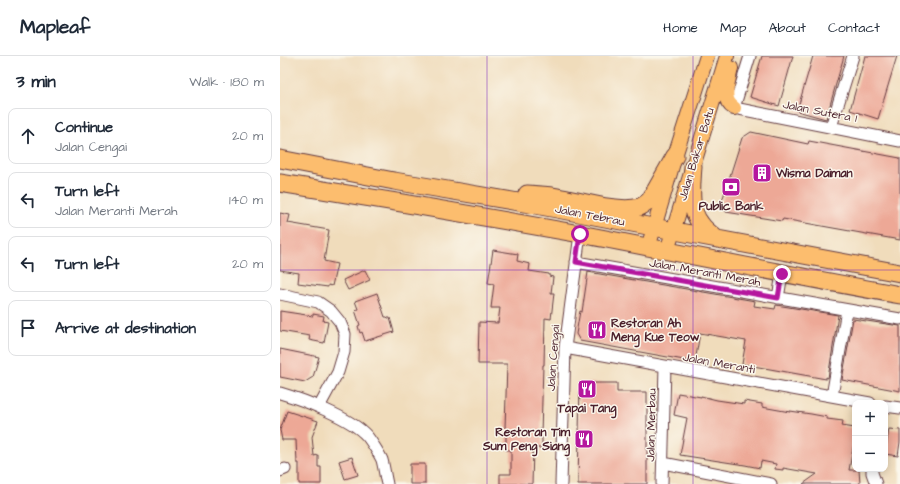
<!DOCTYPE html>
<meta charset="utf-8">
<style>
:root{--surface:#fff;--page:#f2f2f3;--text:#1f2937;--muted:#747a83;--line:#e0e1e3}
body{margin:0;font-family:"Architects Daughter",sans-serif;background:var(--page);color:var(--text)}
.controls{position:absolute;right:12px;bottom:12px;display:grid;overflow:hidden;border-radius:8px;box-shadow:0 2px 10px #0003}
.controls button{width:36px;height:36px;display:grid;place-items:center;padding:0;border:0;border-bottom:1px solid var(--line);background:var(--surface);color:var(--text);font:20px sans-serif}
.stop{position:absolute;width:12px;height:12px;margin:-9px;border:3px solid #b5179e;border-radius:50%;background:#fff}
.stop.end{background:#b5179e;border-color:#fff;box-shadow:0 1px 4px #0008}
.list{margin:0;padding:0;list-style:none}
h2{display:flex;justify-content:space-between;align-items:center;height:52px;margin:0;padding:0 16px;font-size:17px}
h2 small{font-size:13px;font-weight:400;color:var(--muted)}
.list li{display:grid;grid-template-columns:26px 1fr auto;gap:12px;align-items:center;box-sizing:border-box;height:56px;margin:0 8px 8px;padding:0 8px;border:1px solid var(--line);border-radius:8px}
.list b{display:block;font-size:15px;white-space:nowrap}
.list p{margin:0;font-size:13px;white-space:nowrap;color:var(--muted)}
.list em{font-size:13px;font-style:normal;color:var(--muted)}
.icon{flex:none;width:22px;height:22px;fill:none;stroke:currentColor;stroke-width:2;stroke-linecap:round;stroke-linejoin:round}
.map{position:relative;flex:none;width:620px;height:428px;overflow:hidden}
header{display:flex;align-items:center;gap:24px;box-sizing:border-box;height:56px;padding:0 20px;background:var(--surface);border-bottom:1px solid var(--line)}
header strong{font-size:19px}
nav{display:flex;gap:22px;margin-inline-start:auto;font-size:14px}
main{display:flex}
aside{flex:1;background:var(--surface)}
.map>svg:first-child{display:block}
.building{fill:#eda896}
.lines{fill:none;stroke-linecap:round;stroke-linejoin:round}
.minor-casing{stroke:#633b41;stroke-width:13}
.major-casing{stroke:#633b41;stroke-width:16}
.highway-casing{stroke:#633b41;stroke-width:19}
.minor{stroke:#fff;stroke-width:11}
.major{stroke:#fcbd6e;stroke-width:14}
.highway{stroke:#fcbd6e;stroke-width:17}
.route{stroke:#b5179e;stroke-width:5}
.grid{fill:none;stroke:#7b2cbf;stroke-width:1;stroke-opacity:0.55}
.labels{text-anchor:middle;stroke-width:3;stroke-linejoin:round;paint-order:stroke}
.street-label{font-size:12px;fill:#4a1f2b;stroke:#fbf7ec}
.poi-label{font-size:12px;font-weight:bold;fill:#4a1f2b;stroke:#fbf7ec;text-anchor:start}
</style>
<header>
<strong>Mapleaf</strong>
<nav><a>Home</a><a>Map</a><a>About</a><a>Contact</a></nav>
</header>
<main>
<aside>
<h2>3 min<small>Walk · 180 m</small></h2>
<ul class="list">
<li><svg class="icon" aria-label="ahead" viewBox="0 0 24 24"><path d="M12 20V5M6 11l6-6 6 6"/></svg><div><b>Continue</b><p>Jalan Cengai</p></div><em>20 m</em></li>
<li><svg class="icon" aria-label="left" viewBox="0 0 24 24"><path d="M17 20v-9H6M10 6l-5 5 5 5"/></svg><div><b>Turn left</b><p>Jalan Meranti Merah</p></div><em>140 m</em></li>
<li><svg class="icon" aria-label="left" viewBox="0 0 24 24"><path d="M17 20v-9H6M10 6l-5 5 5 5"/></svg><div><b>Turn left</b></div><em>20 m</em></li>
<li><svg class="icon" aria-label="arrive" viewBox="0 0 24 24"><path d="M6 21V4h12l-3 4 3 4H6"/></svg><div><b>Arrive at destination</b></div></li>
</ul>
</aside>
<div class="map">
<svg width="620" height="428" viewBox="0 0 620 428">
<rect width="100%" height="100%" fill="#fbf7ec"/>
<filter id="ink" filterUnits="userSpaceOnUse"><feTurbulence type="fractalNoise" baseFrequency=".025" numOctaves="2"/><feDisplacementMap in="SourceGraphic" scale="8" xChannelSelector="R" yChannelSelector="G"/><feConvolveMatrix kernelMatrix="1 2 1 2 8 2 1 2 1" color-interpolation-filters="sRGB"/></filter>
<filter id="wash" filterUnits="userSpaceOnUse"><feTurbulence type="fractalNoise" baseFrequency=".012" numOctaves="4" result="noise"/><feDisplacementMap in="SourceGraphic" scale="16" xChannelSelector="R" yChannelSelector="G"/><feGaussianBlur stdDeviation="0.9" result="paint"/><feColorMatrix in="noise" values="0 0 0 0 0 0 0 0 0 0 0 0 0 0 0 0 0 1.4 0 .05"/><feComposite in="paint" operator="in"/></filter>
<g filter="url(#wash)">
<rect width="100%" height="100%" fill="#f0dcbb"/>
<g id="blocks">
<!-- building -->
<path class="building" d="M 482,0 L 513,0 L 499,50 L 470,41 Z
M 533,0 L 564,0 L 546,63 L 517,55 Z
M 585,0 L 617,0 L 598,63 L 570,54 Z
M 471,76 L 528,88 L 529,85 L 620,102 L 620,184 L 503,163 L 502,165 L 446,156 L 441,148 L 462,82 Z
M 0,157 L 10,159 L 8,167 L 49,174 L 44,205 L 57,208 L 52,230 L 48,229 L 48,231 L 18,227 L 19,217 L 0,214 Z
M 213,194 L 238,198 L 237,205 L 250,208 L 249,215 L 269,218 L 269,220 L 273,221 L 271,237 L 274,237 L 271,263 L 265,262 L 264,309 L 263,309 L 261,378 L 262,378 L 262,392 L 256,392 L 256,394 L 253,394 L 252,428 L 220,428 L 220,418 L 231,418 L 231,394 L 226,394 L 226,372 L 225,372 L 227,308 L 198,308 L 199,266 L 218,267 L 220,252 L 211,252 L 214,228 L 208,227 Z
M 85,214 L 90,224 L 68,234 L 63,224 Z
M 308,216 L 475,245 L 474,250 L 495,253 L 496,249 L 558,259 L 548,322 L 546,321 L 546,323 L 462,308 L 466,285 L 420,277 L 415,306 L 300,285 L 296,278 L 300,255 L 302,256 Z
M 97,237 L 105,261 L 107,261 L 108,262 L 110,262 L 114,276 L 85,285 L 82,276 L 80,277 L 78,270 L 80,269 L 75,254 L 78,253 L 75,245 Z
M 0,255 L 33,260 L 33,258 L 44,260 L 43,265 L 48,266 L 44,287 L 29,284 L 30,280 L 0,275 Z
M 573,263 L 620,270 L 620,335 L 562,324 Z
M 0,293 L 39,301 L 33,321 L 25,326 L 0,321 Z
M 300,327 L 337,327 L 337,336 L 367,336 L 367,428 L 298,428 Z
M 398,337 L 421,341 L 421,340 L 437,344 L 464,348 L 464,345 L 482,348 L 482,351 L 510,356 L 510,355 L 531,358 L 547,361 L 547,363 L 563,365 L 562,370 L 575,372 L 575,387 L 574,387 L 569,414 L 579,414 L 580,428 L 523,428 L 537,418 L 503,412 L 503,414 L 495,413 L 496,408 L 481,405 L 480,412 L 465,409 L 400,399 L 407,362 L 394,359 Z
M 7,355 L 38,365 L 32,381 L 34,400 L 38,399 L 38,411 L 41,411 L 41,428 L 19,428 L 19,407 L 17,407 L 16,384 L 2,384 L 0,374 Z
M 609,373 L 620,374 L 620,386 L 618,400 L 605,398 Z
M 72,401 L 78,419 L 65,423 L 59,405 Z
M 130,408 L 145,408 L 145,428 L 130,428 Z"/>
</g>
</g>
<g filter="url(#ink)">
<use href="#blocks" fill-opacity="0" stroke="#633b41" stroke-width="1"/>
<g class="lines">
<defs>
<path id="minor" d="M 470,0 L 454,52 L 620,85
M 551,71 L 573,0
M 296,206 L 620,263
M 0,238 L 38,246 L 51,255 L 60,266 L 65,278 L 64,296 L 58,316 L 39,351
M 498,242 L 502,218
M 285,292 L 590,347
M 0,337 C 24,344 71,362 87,380 C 91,385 100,399 102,404 C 104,411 105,420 107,428
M 552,340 L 567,254
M 605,350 L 620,352
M 383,407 L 491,428
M 592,413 L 592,417 L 596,428
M 0,415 L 5,413
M 281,428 L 285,292 L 300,178
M 382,428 L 385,310"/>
<path id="major" d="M 451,12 C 449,25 440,44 454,52
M 368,192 L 395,100 L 427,0
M 387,195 L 447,0"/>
<path id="highway" d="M 0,103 L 114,125 L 250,148 L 620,217
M 413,110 C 412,129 408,153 421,168 C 425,174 431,178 437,183
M 0,127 C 100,143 200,160 300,178 C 406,198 513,220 620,239
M 247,138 C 257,139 268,139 278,141 C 301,145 338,157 360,151 C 364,149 367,147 370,144 L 395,100"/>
</defs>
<!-- minor casing -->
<use href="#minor" class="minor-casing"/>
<!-- major casing -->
<use href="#major" class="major-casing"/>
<!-- highway casing -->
<use href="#highway" class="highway-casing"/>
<!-- minor -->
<use href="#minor" class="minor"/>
<!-- major -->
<use href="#major" class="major"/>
<!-- highway -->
<use href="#highway" class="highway"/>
</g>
</g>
<g class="lines" filter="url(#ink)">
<!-- route -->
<path class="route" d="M 300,178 L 296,206 L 498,242 L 502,218"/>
</g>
<!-- grid -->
<path class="grid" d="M 207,0 L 207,428M 413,0 L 413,428M 0,214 L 620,214"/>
<!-- icons -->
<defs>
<symbol id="building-square" viewBox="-11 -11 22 22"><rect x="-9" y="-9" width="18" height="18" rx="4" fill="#b5179e" stroke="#fbf7ec"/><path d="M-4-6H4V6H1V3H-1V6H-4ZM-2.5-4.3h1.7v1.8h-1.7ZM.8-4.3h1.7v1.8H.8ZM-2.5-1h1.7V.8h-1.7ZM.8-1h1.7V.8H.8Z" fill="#fff"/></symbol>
<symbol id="bank-square" viewBox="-11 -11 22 22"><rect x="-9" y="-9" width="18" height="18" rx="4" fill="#b5179e" stroke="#fbf7ec"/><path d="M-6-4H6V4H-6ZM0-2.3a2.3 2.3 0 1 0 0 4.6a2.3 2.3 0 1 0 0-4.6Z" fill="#fff"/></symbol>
<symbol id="restaurant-square" viewBox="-11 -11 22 22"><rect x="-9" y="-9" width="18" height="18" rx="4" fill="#b5179e" stroke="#fbf7ec"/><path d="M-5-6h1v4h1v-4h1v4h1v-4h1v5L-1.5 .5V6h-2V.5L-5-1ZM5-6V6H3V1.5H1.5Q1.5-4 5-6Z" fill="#fff"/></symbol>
</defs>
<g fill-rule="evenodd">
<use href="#building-square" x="471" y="106" width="22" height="22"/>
<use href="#bank-square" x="440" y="120" width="22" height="22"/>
<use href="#restaurant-square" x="306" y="263" width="22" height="22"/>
<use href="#restaurant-square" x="296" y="322" width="22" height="22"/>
<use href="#restaurant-square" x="293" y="372" width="22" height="22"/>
</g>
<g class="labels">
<!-- street labels -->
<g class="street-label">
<text transform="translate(540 55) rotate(11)" y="4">Jalan Sutera 1</text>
<text transform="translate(416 98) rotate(-73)" y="4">Jalan Bakar Batu</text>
<text transform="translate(310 159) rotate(11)" y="4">Jalan Tebrau</text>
<text transform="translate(425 216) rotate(10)" y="4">Jalan Meranti Merah</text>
<text transform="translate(273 302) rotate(-86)" y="4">Jalan Cengai</text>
<text transform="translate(439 307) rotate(10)" y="4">Jalan Meranti</text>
<text transform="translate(371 369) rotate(-89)" y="4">Jalan Merbau</text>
</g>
<!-- poi labels -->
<g class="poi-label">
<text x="496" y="121">Wisma Daiman</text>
<text x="451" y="154" text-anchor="middle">Public Bank</text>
<text x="331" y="271">Restoran Ah<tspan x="331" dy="14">Meng Kue Teow</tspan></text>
<text x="307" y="356" text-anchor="middle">Tapai Tang</text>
<text x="290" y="380" text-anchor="end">Restoran Tim<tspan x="290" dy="14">Sum Peng Siang</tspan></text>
</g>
</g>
</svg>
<div class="controls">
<button>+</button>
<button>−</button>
</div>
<div class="stop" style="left:300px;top:178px"></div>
<div class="stop end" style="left:502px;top:218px"></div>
</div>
</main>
